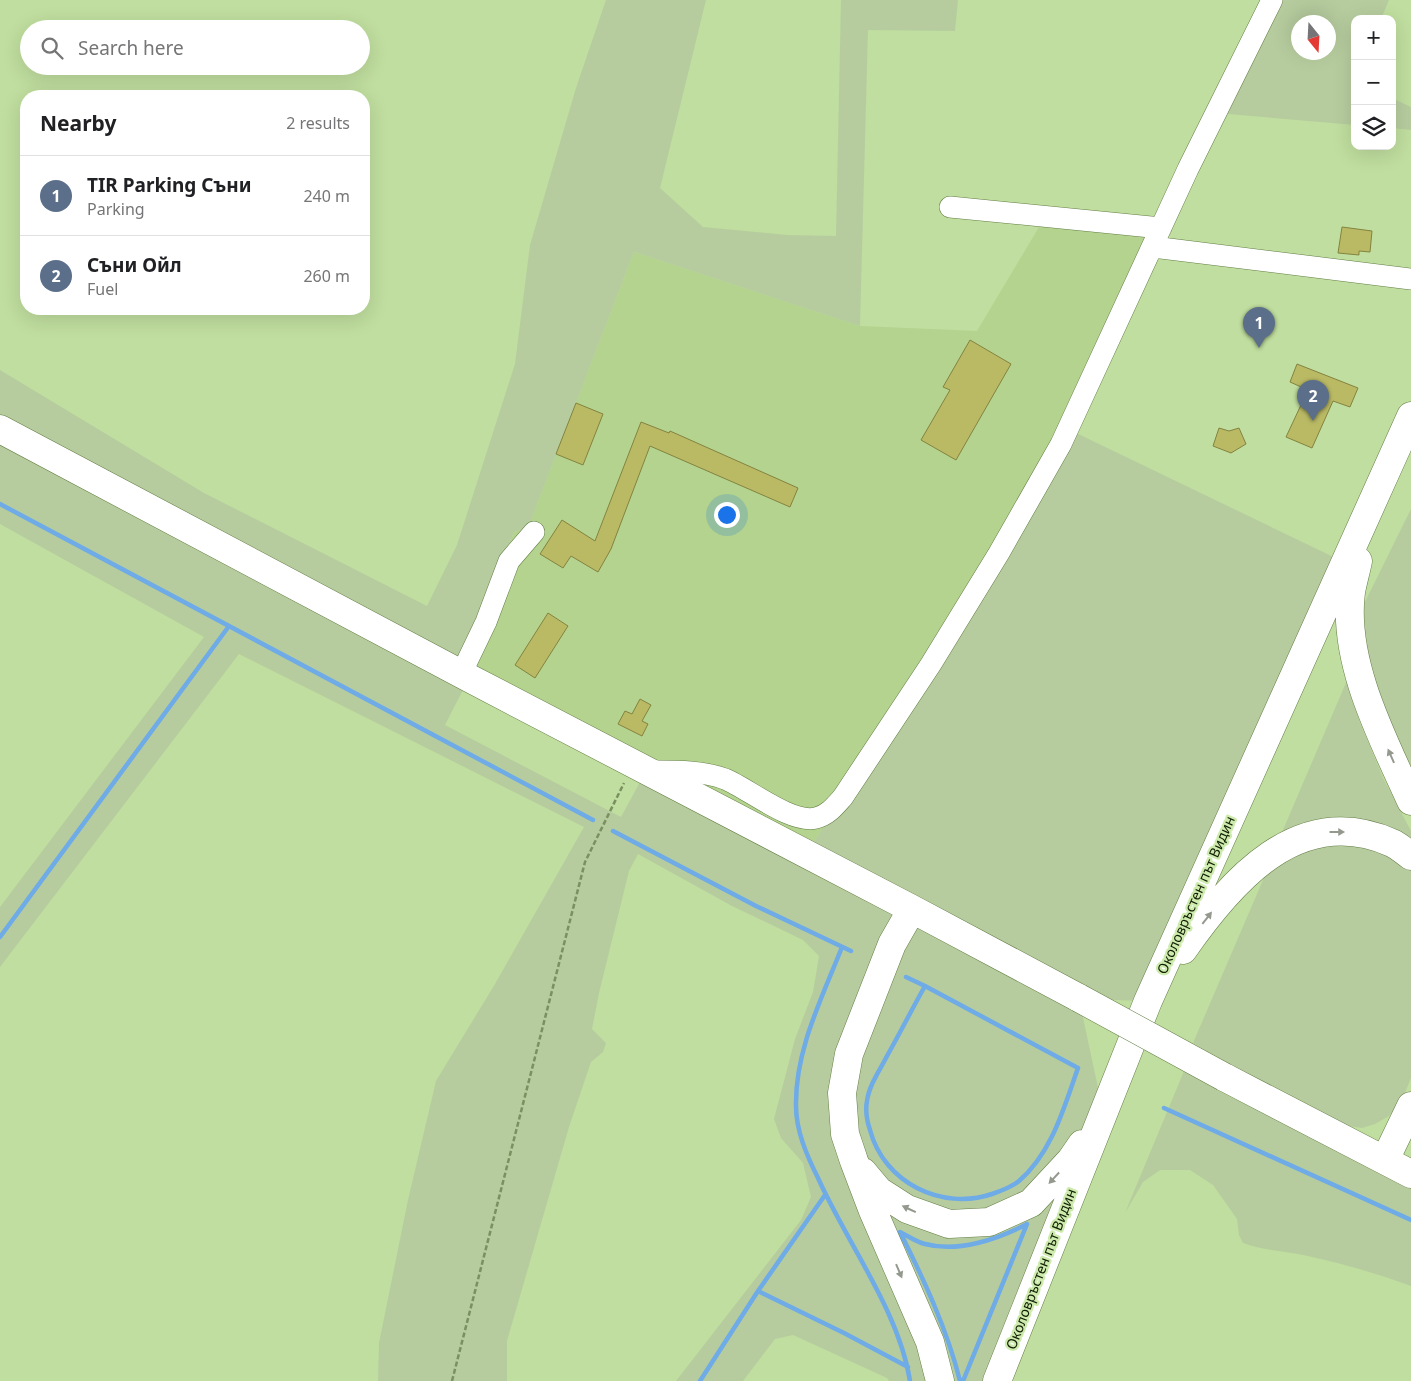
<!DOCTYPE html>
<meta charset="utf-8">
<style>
:root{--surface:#fff;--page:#f2f2f2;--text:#202124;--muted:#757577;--line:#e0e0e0;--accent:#8944b7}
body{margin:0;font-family:"Noto Sans",sans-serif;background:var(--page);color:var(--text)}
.controls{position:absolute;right:15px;top:15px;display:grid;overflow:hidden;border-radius:10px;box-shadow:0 5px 20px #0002}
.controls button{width:45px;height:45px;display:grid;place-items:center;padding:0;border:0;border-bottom:1px solid var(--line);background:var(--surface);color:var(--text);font:25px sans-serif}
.compass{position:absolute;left:1291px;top:15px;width:45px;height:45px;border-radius:50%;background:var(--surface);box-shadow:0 5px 20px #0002;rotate:162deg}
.you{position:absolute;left:726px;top:514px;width:18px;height:18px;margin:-12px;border:4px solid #fff;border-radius:50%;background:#1a73e8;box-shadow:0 0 0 8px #1a73e833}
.badge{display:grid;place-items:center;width:32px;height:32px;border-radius:50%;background:var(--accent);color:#fff;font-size:16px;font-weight:700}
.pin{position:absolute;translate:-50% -41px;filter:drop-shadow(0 1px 2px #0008)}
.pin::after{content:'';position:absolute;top:26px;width:18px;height:15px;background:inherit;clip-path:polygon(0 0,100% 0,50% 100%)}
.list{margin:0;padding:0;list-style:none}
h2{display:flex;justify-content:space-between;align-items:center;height:65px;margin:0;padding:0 20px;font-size:21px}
h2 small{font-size:16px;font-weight:400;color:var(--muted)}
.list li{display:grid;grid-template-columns:32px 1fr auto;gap:15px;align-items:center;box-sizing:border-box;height:80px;padding:0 20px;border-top:1px solid var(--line)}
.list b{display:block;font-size:19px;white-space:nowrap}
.list p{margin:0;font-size:16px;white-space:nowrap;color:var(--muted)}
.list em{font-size:16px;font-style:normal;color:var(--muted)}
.icon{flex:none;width:28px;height:28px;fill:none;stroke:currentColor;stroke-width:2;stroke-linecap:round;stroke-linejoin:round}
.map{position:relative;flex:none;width:1411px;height:1381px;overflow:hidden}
.search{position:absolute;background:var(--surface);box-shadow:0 5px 20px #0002;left:20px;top:20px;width:350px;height:55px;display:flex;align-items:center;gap:12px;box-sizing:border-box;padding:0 18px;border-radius:28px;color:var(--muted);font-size:19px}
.panel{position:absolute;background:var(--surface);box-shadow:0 5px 20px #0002;left:20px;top:90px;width:350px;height:225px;border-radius:20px}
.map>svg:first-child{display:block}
.built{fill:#b3d38e}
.green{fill:#b6cc9e;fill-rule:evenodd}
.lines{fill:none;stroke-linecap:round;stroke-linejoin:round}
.stream{stroke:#6eabe7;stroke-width:4.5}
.building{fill:#baba65;stroke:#838340}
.minor-casing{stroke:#637e44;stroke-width:22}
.major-casing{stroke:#637e44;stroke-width:29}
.path{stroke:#7a9061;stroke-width:2.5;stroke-dasharray:5 2.5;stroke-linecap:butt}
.minor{stroke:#fff;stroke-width:21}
.major{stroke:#fff;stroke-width:28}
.major-bridge-casing{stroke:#637e44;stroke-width:29;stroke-linecap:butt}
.major-bridge{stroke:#fff;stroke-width:28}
.oneway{fill:#94998e}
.labels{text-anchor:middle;stroke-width:4.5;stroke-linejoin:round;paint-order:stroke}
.street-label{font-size:14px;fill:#121d05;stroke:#cdebac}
</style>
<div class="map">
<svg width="1411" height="1381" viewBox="0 0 1411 1381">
<rect width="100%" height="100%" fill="#c0de9f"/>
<!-- built -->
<path class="built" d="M 1045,217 L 1161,228 L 1070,428 L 843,797 L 806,854 L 461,674 L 514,532 L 528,528 L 634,252 L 860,326 L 977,331 Z"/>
<!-- green -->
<path class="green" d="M 606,0 L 706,0 L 660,188 L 703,227 L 787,235 L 836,236 L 841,0 L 958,0 L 955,31 L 868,30 L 860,326 L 634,252 L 528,528 L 514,532 L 461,674 L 469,678 L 445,725 L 621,817 L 646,771 L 806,854 L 843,797 L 1070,430 L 1346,563 L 1148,1001 L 1079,999 L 1103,1111 L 997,1381 L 889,1381 L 887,1378 L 793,1335 L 775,1339 L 743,1381 L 676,1381 L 801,1220 L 811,1197 L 803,1163 L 781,1138 L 774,1119 L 795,1039 L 813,992 L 819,956 L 803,940 L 732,906 L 638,854 L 629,871 L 599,993 L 592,1029 L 606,1043 L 603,1052 L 591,1062 L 569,1127 L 507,1341 L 507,1381 L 378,1381 L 379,1343 L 408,1200 L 436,1081 L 495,984 L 584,827 L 239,654 L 0,967 L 0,907 L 204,637 L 0,524 L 0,370 L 204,493 L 427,606 L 457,545 L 515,364 L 530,245 L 576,88 Z
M 1272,0 L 1389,0 L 1381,19 L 1355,19 L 1355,125 L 1216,113 ZM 1298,22 L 1328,22 L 1328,52 L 1298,52 Z
M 1392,98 L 1411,107 L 1411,130 L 1392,128 Z
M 1411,509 L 1411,786 L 1369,690 L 1361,610 Z
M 1348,678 L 1359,720 L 1384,780 L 1411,831 L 1411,843 L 1280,837 Z
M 1321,842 L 1382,849 L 1411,869 L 1411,1078 L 1402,1100 L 1389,1116 L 1375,1124 L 1362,1128 L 1348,1126 L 1286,1096 L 1193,1043 L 1266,873 Z
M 1184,1071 C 1261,1107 1335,1150 1411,1188 L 1411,1286 C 1376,1273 1340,1263 1303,1255 C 1283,1251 1262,1250 1243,1243 L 1239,1235 L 1237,1219 L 1213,1185 L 1190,1170 L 1160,1170 L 1143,1182 L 1125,1213 Z"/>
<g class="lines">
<!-- stream -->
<path class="stream" d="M 0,504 L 593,820
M 613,831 L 756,906 L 851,951
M 0,937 L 229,626
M 842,947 C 822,998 795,1050 796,1106 C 796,1131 807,1156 818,1178 C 847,1243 899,1311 910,1381
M 906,977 L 925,986 L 1078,1068 C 1064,1107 1052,1153 1019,1181 C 1012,1187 1001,1191 992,1194 C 942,1211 884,1183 870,1130 C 867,1121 865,1111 867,1101 C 869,1085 880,1070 887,1056 C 900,1033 912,1009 925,986
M 1164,1108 L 1411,1220
M 758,1291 L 844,1333 L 908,1367
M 700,1381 L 758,1291 L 825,1195
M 960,1381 C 947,1329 924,1280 900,1232 C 908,1236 916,1242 925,1244 C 958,1253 998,1239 1027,1224
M 963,1381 L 1027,1224"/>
</g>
<!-- building -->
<path class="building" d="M 1342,227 L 1372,231 L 1370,252 L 1359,251 L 1359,255 L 1338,253 Z
M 970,340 L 1011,364 L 956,460 L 921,440 L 950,390 L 943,387 Z
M 1297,364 L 1358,388 L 1350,407 L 1333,401 L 1312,448 L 1286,437 L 1308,390 L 1290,382 Z
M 576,403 L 603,414 L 583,465 L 556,454 Z
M 641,422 L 669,433 L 670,431 L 798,488 L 790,507 L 650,446 L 611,549 L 598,572 L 571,556 L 563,568 L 540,554 L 562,520 L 595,541 Z
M 1219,428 L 1229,431 L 1239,428 L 1246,444 L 1231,453 L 1213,446 Z
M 548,613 L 568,626 L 535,678 L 515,665 Z
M 640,699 L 651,705 L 642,721 L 648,724 L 642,736 L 618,724 L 625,711 L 632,714 Z"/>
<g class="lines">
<defs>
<path id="minor" d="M 950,207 L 1161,228
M 1153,247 L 1411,279
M 461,674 L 486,622 L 509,561 L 534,532
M 648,771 C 674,771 700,770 725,779 C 749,789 791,824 816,818 C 828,815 835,806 843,797 L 931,664 L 999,553 L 1061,444 L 1188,169 L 1272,0"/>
<path id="major" d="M 0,429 L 469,678 L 912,909 L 1079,998
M 1358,561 C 1356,571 1353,581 1351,592 C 1342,662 1383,739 1411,801
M 912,909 L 892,944 L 849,1054 L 842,1093 L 845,1134 L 854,1161 L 873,1211 L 930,1342 L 940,1381
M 1183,950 C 1231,881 1299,801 1392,843 C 1399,846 1405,852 1411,856
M 1224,1077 L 1411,1174
M 1385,1160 L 1411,1106
M 863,1172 L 879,1191 L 907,1209 L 949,1224 L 989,1222 L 1031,1203 L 1071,1160 L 1082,1144
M 997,1381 L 1148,1001 L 1411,416"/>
</defs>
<!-- minor casing -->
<use href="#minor" class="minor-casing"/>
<!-- major casing -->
<use href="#major" class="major-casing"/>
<!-- path -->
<path class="path" d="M 452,1381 L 585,862 L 624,783"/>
<!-- minor -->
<use href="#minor" class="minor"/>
<!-- major -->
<use href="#major" class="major"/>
<defs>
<path id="major-bridge" d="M 1079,998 L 1224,1077"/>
</defs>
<!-- major-bridge casing -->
<use href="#major-bridge" class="major-bridge-casing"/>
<!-- major-bridge -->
<use href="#major-bridge" class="major-bridge"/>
</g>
<!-- one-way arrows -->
<defs><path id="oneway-solid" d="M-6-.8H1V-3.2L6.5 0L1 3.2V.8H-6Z" transform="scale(1.25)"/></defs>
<g class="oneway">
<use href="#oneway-solid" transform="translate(1391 756) rotate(-114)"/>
<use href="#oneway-solid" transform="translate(1337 832)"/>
<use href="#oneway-solid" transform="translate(1207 918) rotate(-52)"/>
<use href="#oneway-solid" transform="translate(1054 1178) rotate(133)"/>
<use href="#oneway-solid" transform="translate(909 1209) rotate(-155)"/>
<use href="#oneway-solid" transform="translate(899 1271) rotate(67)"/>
</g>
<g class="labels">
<!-- street labels -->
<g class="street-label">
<text transform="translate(1196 895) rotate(-66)" y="5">Околовръстен път Видин</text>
<text transform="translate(1041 1269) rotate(-69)" y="5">Околовръстен път Видин</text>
</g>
</g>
</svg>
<div class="controls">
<button>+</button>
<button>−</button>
<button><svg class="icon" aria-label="layers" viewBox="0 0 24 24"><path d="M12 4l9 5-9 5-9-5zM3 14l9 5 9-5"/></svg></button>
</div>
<svg class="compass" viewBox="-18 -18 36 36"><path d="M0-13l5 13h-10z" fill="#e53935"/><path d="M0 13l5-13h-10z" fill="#757577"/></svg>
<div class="you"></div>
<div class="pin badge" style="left:1259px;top:348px;background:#5c6f8a">1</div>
<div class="pin badge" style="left:1313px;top:421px;background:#5c6f8a">2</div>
<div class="search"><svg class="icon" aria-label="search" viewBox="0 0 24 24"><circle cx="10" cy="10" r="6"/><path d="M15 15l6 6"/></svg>Search here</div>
<section class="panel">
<h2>Nearby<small>2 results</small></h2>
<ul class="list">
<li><span class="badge" style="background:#5c6f8a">1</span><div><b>TIR Parking Съни</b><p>Parking</p></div><em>240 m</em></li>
<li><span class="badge" style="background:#5c6f8a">2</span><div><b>Съни Ойл</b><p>Fuel</p></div><em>260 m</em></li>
</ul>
</section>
</div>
